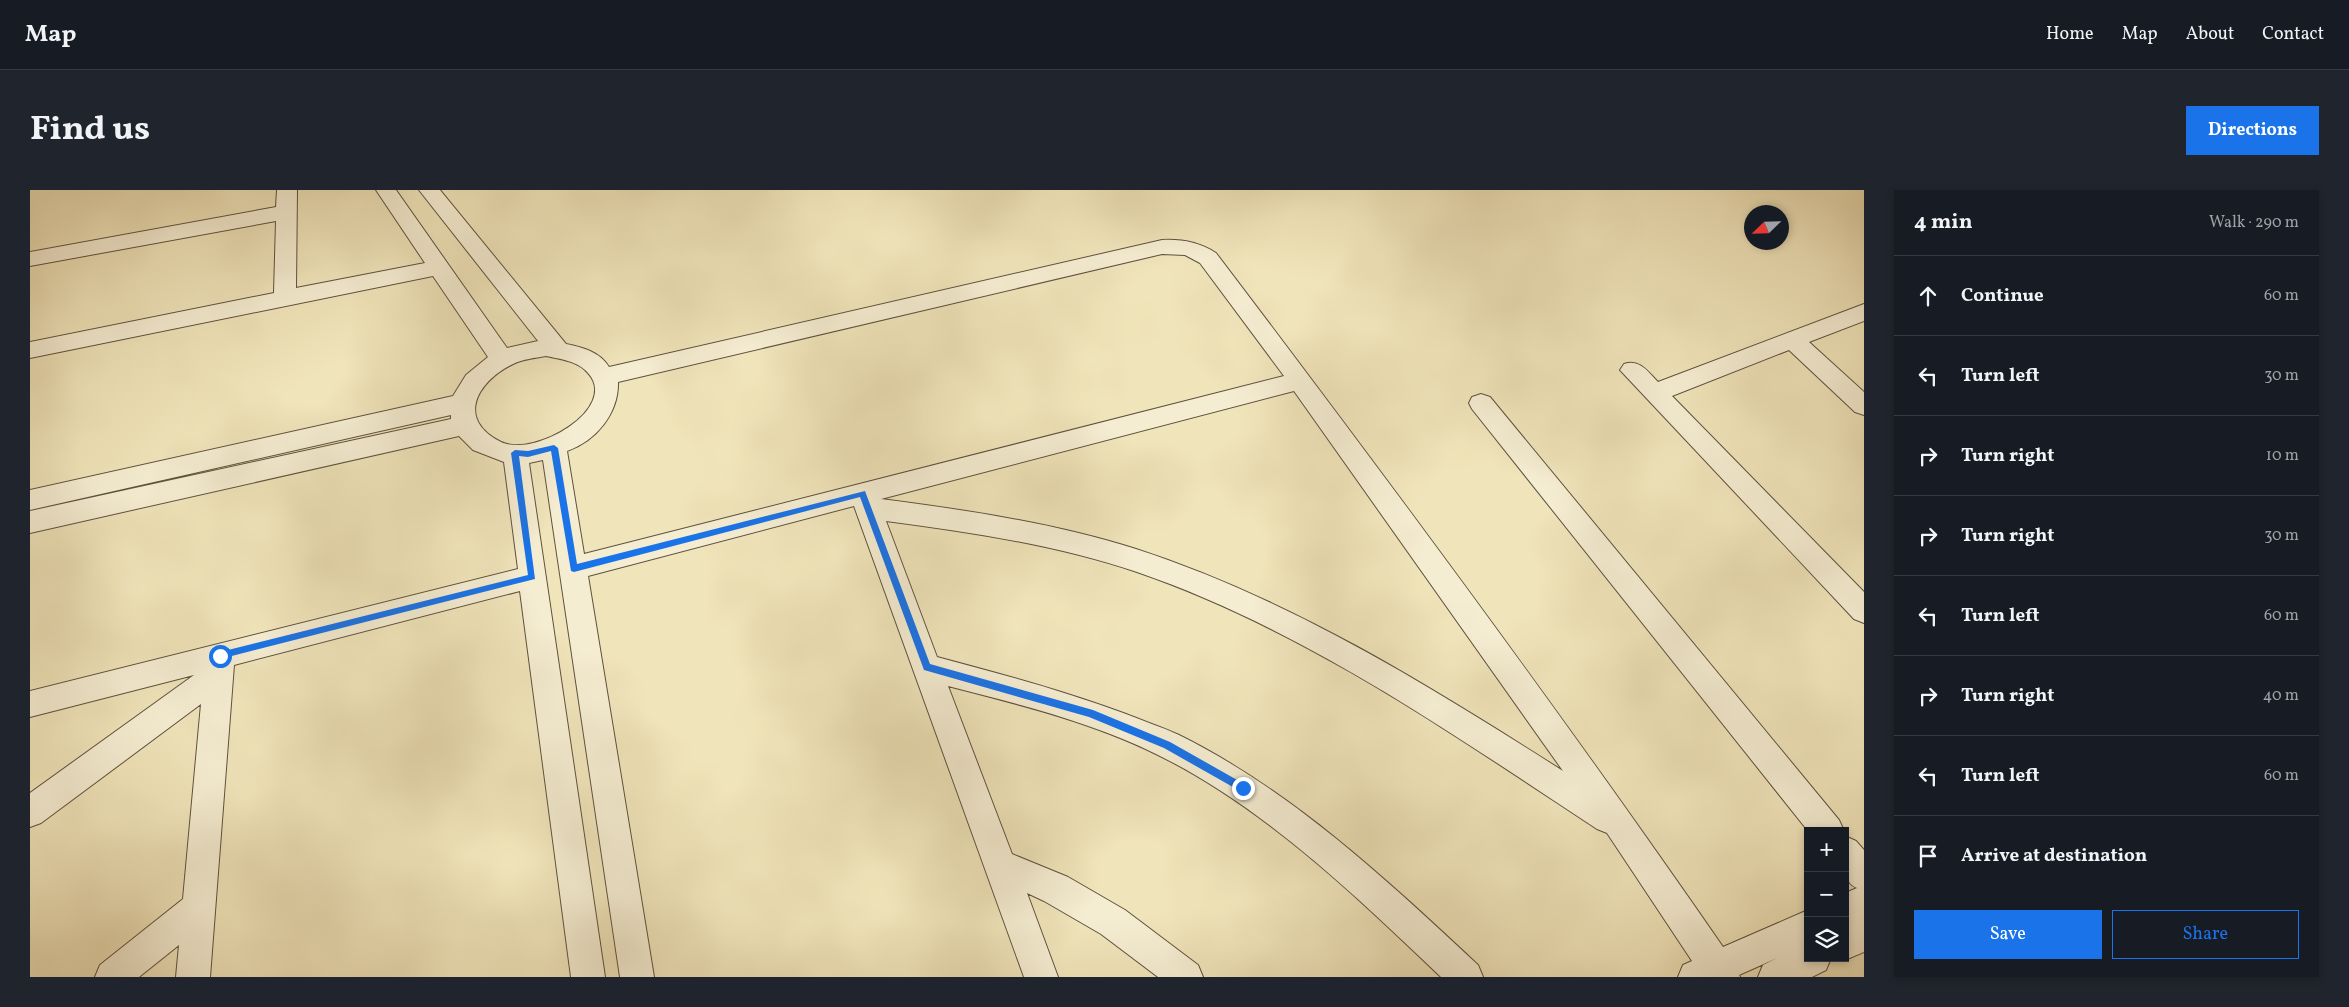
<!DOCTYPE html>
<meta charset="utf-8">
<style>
:root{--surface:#171b24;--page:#20242c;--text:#f1f3f6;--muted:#9ea1a6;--line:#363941;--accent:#1a73e8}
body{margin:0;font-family:Vollkorn,serif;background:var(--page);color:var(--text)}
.controls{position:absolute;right:15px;bottom:15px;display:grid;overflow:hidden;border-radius:0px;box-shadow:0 2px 8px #0003}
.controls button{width:45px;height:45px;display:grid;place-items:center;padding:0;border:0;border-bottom:1px solid var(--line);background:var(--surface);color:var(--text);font:25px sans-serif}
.compass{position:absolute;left:1714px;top:15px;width:45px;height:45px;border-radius:50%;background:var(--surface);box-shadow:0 2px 8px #0003;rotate:247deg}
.stop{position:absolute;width:15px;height:15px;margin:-11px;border:4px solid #1a73e8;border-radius:50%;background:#fff}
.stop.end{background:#1a73e8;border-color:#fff;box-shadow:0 1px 5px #0008}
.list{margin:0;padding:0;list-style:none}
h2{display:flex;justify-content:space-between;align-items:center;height:65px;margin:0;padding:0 20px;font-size:21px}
h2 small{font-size:16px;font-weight:400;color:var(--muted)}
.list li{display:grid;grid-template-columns:32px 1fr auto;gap:15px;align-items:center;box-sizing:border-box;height:80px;padding:0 20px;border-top:1px solid var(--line)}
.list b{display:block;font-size:19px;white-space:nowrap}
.list em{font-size:16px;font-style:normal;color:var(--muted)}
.actions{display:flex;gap:10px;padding:15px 20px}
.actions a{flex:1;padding:11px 0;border:1px solid var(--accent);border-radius:0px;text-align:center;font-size:18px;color:var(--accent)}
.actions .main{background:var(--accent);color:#fff}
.icon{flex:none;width:28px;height:28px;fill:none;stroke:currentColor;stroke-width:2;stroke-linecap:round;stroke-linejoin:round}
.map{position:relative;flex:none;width:1834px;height:787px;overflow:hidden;border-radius:0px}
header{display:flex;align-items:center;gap:30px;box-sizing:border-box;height:70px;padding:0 25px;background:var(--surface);border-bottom:1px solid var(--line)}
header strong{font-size:24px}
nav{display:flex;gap:28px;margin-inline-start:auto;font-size:18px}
.intro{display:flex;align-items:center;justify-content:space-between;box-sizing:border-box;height:120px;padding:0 30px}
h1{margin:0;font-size:35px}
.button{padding:12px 22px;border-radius:0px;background:var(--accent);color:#fff;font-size:18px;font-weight:700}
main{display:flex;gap:30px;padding:0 30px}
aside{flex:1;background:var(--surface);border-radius:0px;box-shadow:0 2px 8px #0003}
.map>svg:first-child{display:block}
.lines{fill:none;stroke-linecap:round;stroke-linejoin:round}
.minor-casing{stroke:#5e523e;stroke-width:2}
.minor{fill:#f5edd2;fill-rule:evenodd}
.route{fill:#1a73e8}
</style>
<header>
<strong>Map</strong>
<nav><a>Home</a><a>Map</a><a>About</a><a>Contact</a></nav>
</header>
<div class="intro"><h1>Find us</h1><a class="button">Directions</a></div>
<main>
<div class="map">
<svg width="1834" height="787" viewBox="0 0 1834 787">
<rect width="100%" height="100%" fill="#f0e4ba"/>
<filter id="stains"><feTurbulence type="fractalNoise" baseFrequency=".004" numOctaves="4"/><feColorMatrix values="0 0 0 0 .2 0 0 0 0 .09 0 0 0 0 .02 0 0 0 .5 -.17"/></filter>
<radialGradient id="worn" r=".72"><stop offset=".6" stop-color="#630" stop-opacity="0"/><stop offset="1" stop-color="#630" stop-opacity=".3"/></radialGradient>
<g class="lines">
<defs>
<path id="minor" d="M 247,0 L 267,0 L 266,98 L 395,73 L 346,0 L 366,0 L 477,158 L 508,151 L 389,0 L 410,0 L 536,154 C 552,157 570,162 579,177 L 1132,50 C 1151,49 1169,52 1186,63 C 1359,291 1530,521 1693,757 L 1778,720 L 1778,768 L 1801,768 L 1796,780 L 1782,787 L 1728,787 L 1733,775 L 1747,768 L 1709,785 L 1710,787 L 1648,787 L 1653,775 L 1662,771 L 1577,643 L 1567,639 C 1421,543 1273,439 1107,382 C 1027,355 940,342 856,331 L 907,467 C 971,484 1034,501 1096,524 C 1113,531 1132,537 1149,545 C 1262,601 1357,690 1448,775 L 1453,787 L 1411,787 C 1326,706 1233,616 1126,564 C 1061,532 988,514 918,496 L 982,664 L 1038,687 L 1095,720 L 1168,775 L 1173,787 L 1128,787 L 1071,744 L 1014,711 L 997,703 L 1028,787 L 994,787 L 824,316 L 558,386 L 624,787 L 590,787 L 513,270 L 499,273 L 575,787 L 541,787 L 490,401 L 204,475 L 180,787 L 146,787 L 149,755 L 109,787 L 65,787 L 70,775 L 153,709 L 171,514 L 11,633 L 0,637 L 0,603 L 164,485 L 0,527 L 0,501 L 488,379 L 474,272 L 443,260 L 429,246 L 0,343 L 0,321 L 421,229 L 421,225 L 0,320 L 0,300 L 423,206 L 436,185 L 458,167 L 403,86 L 0,168 L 0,152 L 244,103 L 246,31 L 0,76 L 0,62 L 246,17 ZM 1132,64 L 1155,65 L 1170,73 L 1254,186 L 554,364 L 537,261 C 566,251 589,223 588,192 ZM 516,166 C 530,169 548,171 558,183 C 590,218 505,268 471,252 C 426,230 446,192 483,174 C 493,169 505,168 516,166 ZM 1264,201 L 1533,581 C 1398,495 1260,409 1106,359 C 1024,333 936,320 851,309 Z
M 1834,114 L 1834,131 L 1779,152 L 1834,202 L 1834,225 L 1825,222 L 1759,160 L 1642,206 L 1834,402 L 1834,433 L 1824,429 L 1590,180 L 1594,174 C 1610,169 1617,181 1628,192 Z
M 1451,204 L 1460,207 L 1809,630 L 1814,641 L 1778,641 L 1442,219 L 1439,213 L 1442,207 Z
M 1815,646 L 1826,651 L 1834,660 L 1834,762 L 1815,770 L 1811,768 L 1815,768 L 1815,703 L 1827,698 C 1809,691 1815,663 1815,646 Z"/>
</defs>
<!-- minor casing -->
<use href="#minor" class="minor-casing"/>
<!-- minor -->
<use href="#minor" class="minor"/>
</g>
<!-- route -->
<path class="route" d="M 524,255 L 528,258 L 547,374 L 835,301 L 900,474 L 1063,520 L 1140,552 L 1216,595 L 1216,601 L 1210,601 L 1134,558 L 1059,527 L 894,480 L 830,307 L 544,382 L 541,381 L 521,261 L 498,267 L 489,266 L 505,389 L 190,469 L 187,468 L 186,466 L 190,462 L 498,385 L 481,263 L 485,260 L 498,261 Z"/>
<rect width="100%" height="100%" filter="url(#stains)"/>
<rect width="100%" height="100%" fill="url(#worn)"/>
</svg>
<div class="controls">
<button>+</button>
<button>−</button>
<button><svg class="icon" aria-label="layers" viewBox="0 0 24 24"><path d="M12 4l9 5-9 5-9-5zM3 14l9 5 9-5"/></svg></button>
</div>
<svg class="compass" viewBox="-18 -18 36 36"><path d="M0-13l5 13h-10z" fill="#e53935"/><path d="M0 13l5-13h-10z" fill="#9ea1a6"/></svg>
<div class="stop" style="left:190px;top:466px"></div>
<div class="stop end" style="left:1213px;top:598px"></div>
</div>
<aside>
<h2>4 min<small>Walk · 290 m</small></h2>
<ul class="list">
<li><svg class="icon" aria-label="ahead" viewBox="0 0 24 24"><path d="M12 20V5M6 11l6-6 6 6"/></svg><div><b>Continue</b></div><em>60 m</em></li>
<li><svg class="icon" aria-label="left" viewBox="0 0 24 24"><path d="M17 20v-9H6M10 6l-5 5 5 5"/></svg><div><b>Turn left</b></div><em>30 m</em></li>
<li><svg class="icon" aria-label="right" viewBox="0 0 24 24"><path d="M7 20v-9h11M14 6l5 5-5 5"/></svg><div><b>Turn right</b></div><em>10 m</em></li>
<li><svg class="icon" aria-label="right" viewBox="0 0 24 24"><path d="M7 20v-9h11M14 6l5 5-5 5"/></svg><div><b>Turn right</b></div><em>30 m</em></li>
<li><svg class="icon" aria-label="left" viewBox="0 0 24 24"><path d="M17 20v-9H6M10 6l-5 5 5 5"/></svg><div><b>Turn left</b></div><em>60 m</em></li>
<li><svg class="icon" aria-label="right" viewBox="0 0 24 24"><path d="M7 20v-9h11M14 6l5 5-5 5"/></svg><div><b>Turn right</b></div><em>40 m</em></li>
<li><svg class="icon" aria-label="left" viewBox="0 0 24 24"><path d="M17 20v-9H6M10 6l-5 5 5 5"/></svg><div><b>Turn left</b></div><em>60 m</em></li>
<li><svg class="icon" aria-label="arrive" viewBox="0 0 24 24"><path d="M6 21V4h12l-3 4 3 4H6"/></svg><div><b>Arrive at destination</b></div></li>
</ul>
<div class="actions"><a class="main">Save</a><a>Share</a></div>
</aside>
</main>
